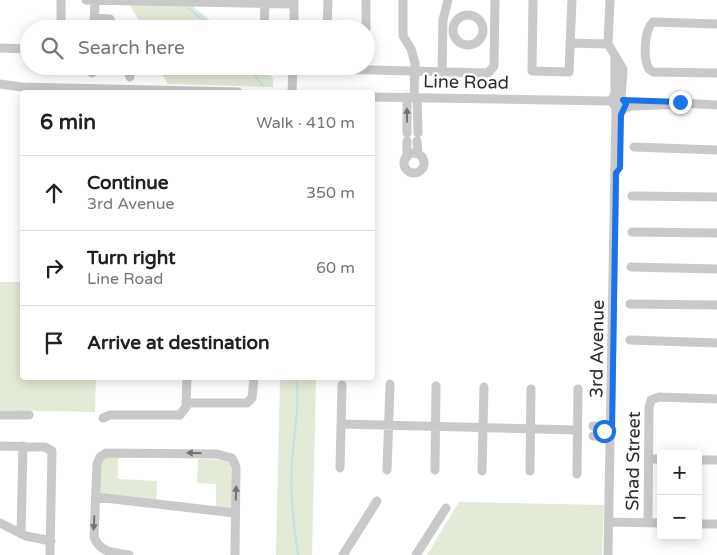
<!DOCTYPE html>
<meta charset="utf-8">
<style>
:root{--surface:#fff;--page:#f6f6f6;--text:#202124;--muted:#757577;--line:#e0e0e0}
body{margin:0;font-family:"Varela Round",sans-serif;background:var(--page);color:var(--text)}
.controls{position:absolute;right:15px;bottom:15px;display:grid;overflow:hidden;border-radius:5px;box-shadow:0 2px 12px #0003}
.controls button{width:45px;height:45px;display:grid;place-items:center;padding:0;border:0;border-bottom:1px solid var(--line);background:var(--surface);color:var(--text);font:25px sans-serif}
.stop{position:absolute;width:15px;height:15px;margin:-11px;border:4px solid #1a73e8;border-radius:50%;background:#fff}
.stop.end{background:#1a73e8;border-color:#fff;box-shadow:0 1px 5px #0008}
.list{margin:0;padding:0;list-style:none}
h2{display:flex;justify-content:space-between;align-items:center;height:65px;margin:0;padding:0 20px;font-size:21px}
h2 small{font-size:16px;font-weight:400;color:var(--muted)}
.list li{display:grid;grid-template-columns:32px 1fr auto;gap:15px;align-items:center;box-sizing:border-box;height:75px;padding:0 20px;border-top:1px solid var(--line)}
.list b{display:block;font-size:19px;white-space:nowrap}
.list p{margin:0;font-size:16px;white-space:nowrap;color:var(--muted)}
.list em{font-size:16px;font-style:normal;color:var(--muted)}
.icon{flex:none;width:28px;height:28px;fill:none;stroke:currentColor;stroke-width:2;stroke-linecap:round;stroke-linejoin:round}
.map{position:relative;flex:none;width:717px;height:555px;overflow:hidden}
.search{position:absolute;background:var(--surface);box-shadow:0 2px 12px #0003;left:20px;top:20px;width:355px;height:55px;display:flex;align-items:center;gap:12px;box-sizing:border-box;padding:0 18px;border-radius:28px;color:var(--muted);font-size:19px}
.panel{position:absolute;background:var(--surface);box-shadow:0 2px 12px #0003;left:20px;top:90px;width:355px;height:290px;border-radius:5px}
.map>svg:first-child{display:block}
.green{fill:#e3ead8}
.lines{fill:none;stroke-linecap:round;stroke-linejoin:round}
.stream{stroke:#c4dfea;stroke-width:2}
.minor{stroke:#c9c9c9;stroke-width:9}
.oneway{fill:#737373}
.route{stroke:#1a73e8;stroke-width:6}
.labels{text-anchor:middle;stroke-width:5;stroke-linejoin:round;paint-order:stroke}
.street-label{font-size:18px;fill:#2c2c2c;stroke:#fff}
</style>
<div class="map">
<svg width="717" height="555" viewBox="0 0 717 555">
<rect width="100%" height="100%" fill="#fff"/>
<!-- green -->
<path class="green" d="M 186,0 C 196,11 209,17 219,29 L 144,29 L 129,4 Z
M 157,66 L 265,66 L 273,79 L 273,87 L 168,84 Z
M 0,282 L 22,282 L 22,378 L 96,378 L 95,412 L 0,410 Z
M 280,378 L 316,378 L 312,555 L 276,555 Z
M 99,456 L 118,457 L 118,479 L 157,481 L 156,503 L 98,493 Z
M 198,459 L 231,460 L 231,508 L 216,508 L 216,484 L 197,483 Z
M 459,502 L 604,505 L 602,555 L 427,555 Z"/>
<g class="lines">
<!-- stream -->
<path class="stream" d="M 188,8 L 214,29
M 248,66 L 263,86
M 296,378 C 300,403 295,425 293,451 C 289,486 293,520 298,555"/>
<!-- minor -->
<path class="minor" d="M 86,0 L 294,4
M 403,0 L 403,36 L 411,49 L 415,63 L 414,98
M 533,0 L 532,71 L 569,72 L 572,0
M 610,0 L 608,44 L 623,69 L 621,99
M453 30a15 15 0 1 1 30 0a15 15 0 1 1-30 0Z
M 94,18 L 110,19 L 115,29
M 717,24 L 653,22 C 644,30 643,59 649,69 L 653,72 L 717,73
M 61,29 L 61,0
M 94,29 L 95,1
M 264,29 L 265,2
M 294,29 L 294,0
M 327,29 L 328,0
M 366,29 L 366,0
M 570,43 L 608,44
M 0,48 L 29,49
M 127,66 L 130,77
M 327,66 L 333,69 L 488,73 L 494,66 L 495,0
M 442,72 L 443,20 L 448,0
M 92,73 L 93,66
M 0,84 L 22,87 L 238,92
M 292,92 L 293,66
M 372,97 L 609,101 L 616,100 L 615,93
M 407,97 L 407,133
M 417,98 L 418,133
M 613,98 L 615,93 L 615,56
M 682,103 L 717,105
M 624,108 L 623,100 L 616,100 L 614,105 L 618,111 L 631,106 L 687,104
M 417,141 L 418,154
M 634,147 L 717,150
M404 163a10 10 0 1 1 20 0a10 10 0 1 1-20 0Z
M 407,157 L 407,141
M 632,196 L 717,197
M 632,232 L 717,233
M 631,267 L 717,269
M 630,304 L 717,305
M 630,340 L 717,343
M 186,403 L 247,403 L 252,398 L 254,378
M 0,415 L 29,415
M 103,418 L 110,415 L 180,415 L 186,407 L 187,378
M 341,424 L 577,430
M 593,426 L 598,426 L 604,431 L 612,431
M 593,436 L 611,437
M 0,446 L 45,447 L 52,451 L 50,555
M 649,459 L 661,459
M 698,460 L 717,460
M 340,468 L 342,385
M 387,470 L 390,384
M 435,470 L 436,386
M 482,471 L 484,387
M 530,471 L 531,389
M 577,474 L 578,389
M 96,497 L 235,513
M 609,522 L 661,523
M 648,522 L 649,408 L 651,400 L 659,397 L 717,399
M 0,523 L 26,536 L 51,541
M 698,524 L 717,524
M 21,534 L 23,446
M 129,555 C 114,552 101,554 94,537 L 97,464 L 100,457 L 106,453 L 217,454 L 232,458 L 236,467 L 235,555
M 343,555 L 377,501
M 416,555 L 446,508
M 608,555 L 616,109"/>
</g>
<!-- one-way arrows -->
<defs><path id="oneway-solid" d="M-6-.8H1V-3.2L6.5 0L1 3.2V.8H-6Z" transform="scale(1.25)"/></defs>
<g class="oneway">
<use href="#oneway-solid" transform="translate(407 115) rotate(-90)"/>
<use href="#oneway-solid" transform="translate(194 453) rotate(-179)"/>
<use href="#oneway-solid" transform="translate(236 493) rotate(-88)"/>
<use href="#oneway-solid" transform="translate(94 523) rotate(93)"/>
</g>
<g class="lines">
<!-- route -->
<path class="route" d="M 604,431 L 612,432 L 616,173 L 620,168 L 621,115 L 626,104 L 623,100 L 680,102"/>
</g>
<g class="labels">
<!-- street labels -->
<g class="street-label">
<text transform="translate(466 82) rotate(1)" y="6">Line Road</text>
<text transform="translate(597 349) rotate(-89)" y="6">3rd Avenue</text>
<text transform="translate(633 461) rotate(-89)" y="6">Shad Street</text>
</g>
</g>
</svg>
<div class="controls">
<button>+</button>
<button>−</button>
</div>
<div class="stop" style="left:604px;top:431px"></div>
<div class="stop end" style="left:680px;top:102px"></div>
<div class="search"><svg class="icon" aria-label="search" viewBox="0 0 24 24"><circle cx="10" cy="10" r="6"/><path d="M15 15l6 6"/></svg>Search here</div>
<section class="panel">
<h2>6 min<small>Walk · 410 m</small></h2>
<ul class="list">
<li><svg class="icon" aria-label="ahead" viewBox="0 0 24 24"><path d="M12 20V5M6 11l6-6 6 6"/></svg><div><b>Continue</b><p>3rd Avenue</p></div><em>350 m</em></li>
<li><svg class="icon" aria-label="right" viewBox="0 0 24 24"><path d="M7 20v-9h11M14 6l5 5-5 5"/></svg><div><b>Turn right</b><p>Line Road</p></div><em>60 m</em></li>
<li><svg class="icon" aria-label="arrive" viewBox="0 0 24 24"><path d="M6 21V4h12l-3 4 3 4H6"/></svg><div><b>Arrive at destination</b></div></li>
</ul>
</section>
</div>
